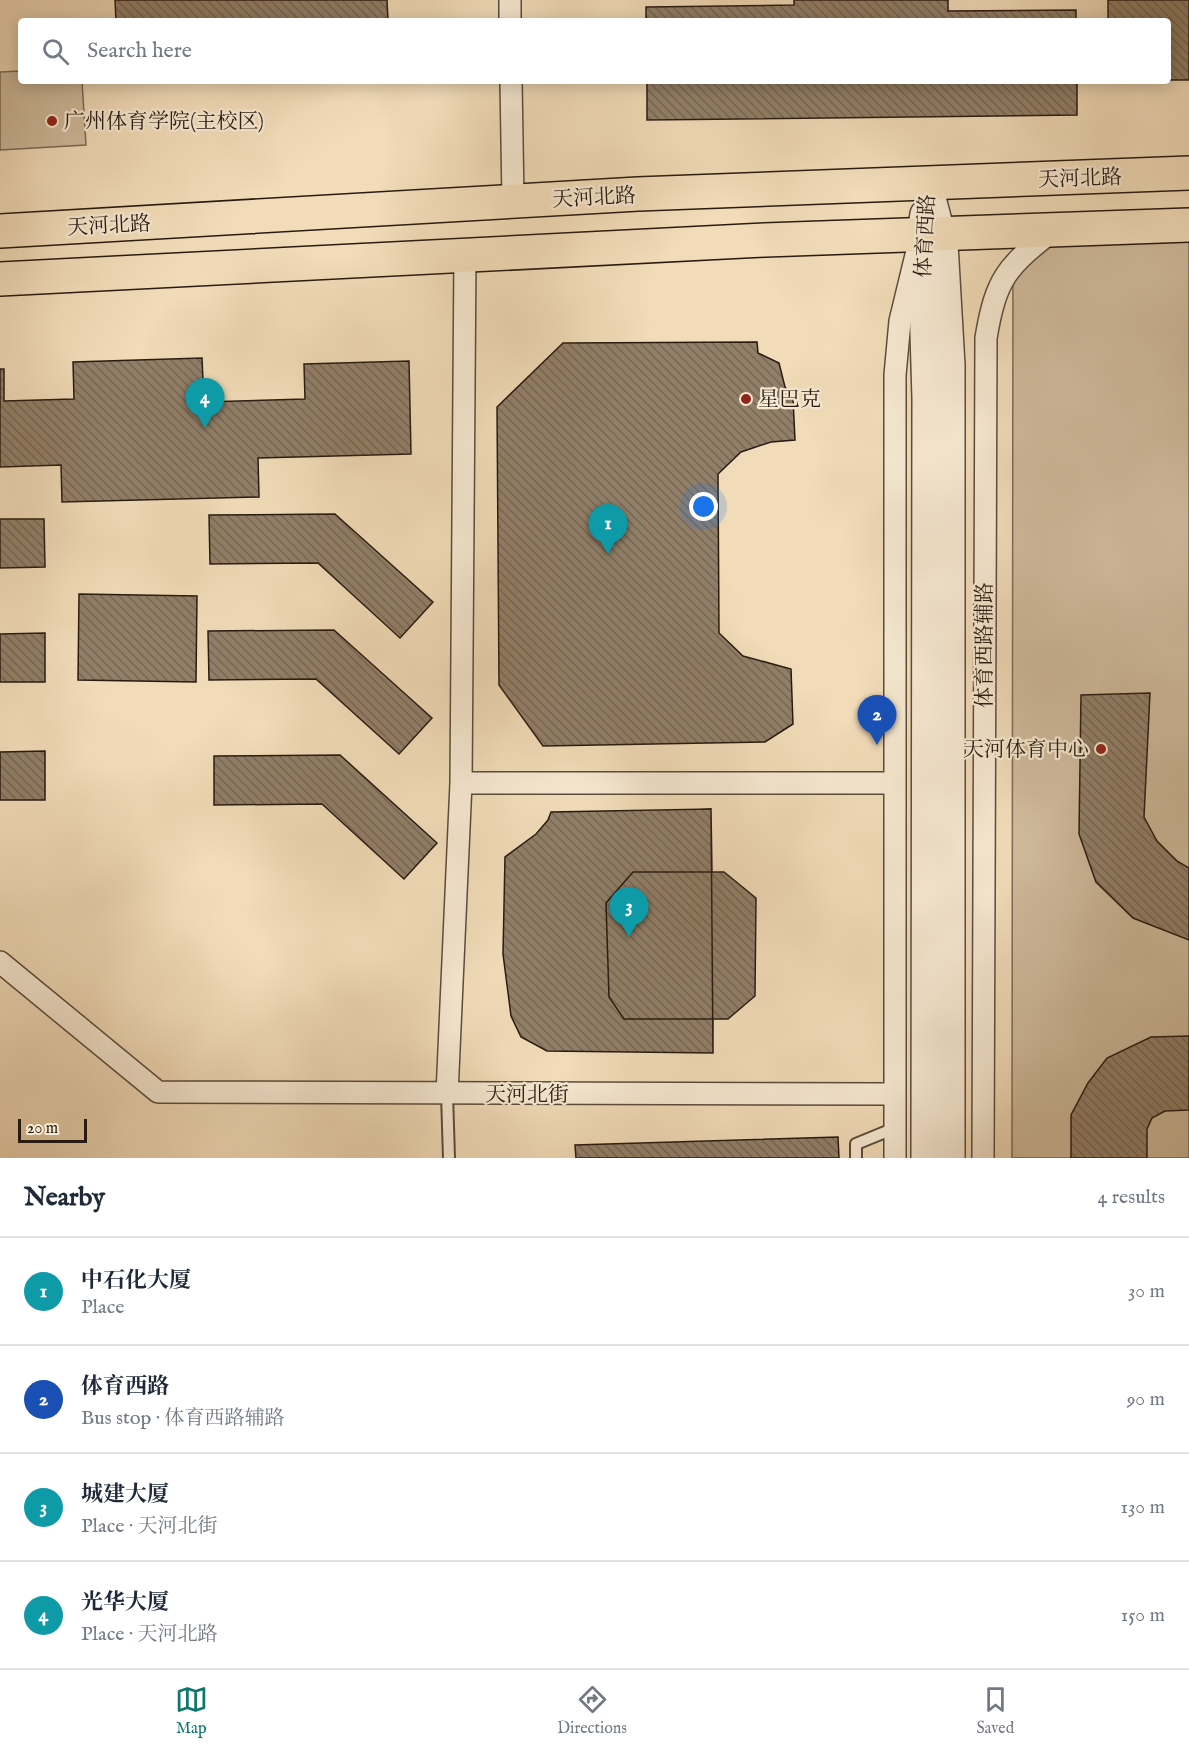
<!DOCTYPE html>
<meta charset="utf-8">
<style>
:root{--surface:#fff;--page:#f2f2f3;--text:#1f2937;--muted:#747a83;--line:#e0e1e3;--accent:#0f766e}
body{margin:0;font-family:"IM FELL English","Noto Serif SC",serif;background:var(--page);color:var(--text)}
.scale{position:absolute;left:18px;bottom:15px;width:69px;box-sizing:border-box;padding-left:6px;border:3px solid #291b12;border-top:0;font-size:16px;line-height:21px;white-space:nowrap;color:#291b12;-webkit-text-stroke:4px #f6e8d1;paint-order:stroke}
.you{position:absolute;left:704px;top:507px;width:21px;height:21px;margin:-15px;border:4px solid #fff;border-radius:50%;background:#1a73e8;box-shadow:0 0 0 9px #1a73e833}
.badge{display:grid;place-items:center;width:39px;height:39px;border-radius:50%;background:var(--accent);color:#fff;font-size:20px;font-weight:700}
.pin{position:absolute;translate:-50% -50px;filter:drop-shadow(0 2px 3px #0008)}
.pin::after{content:'';position:absolute;top:32px;width:21px;height:18px;background:inherit;clip-path:polygon(0 0,100% 0,50% 100%)}
.list{margin:0;padding:0;list-style:none}
h2{display:flex;justify-content:space-between;align-items:center;height:78px;margin:0;padding:0 24px;font-size:26px}
h2 small{font-size:20px;font-weight:400;color:var(--muted)}
.list li{display:grid;grid-template-columns:39px 1fr auto;gap:18px;align-items:center;box-sizing:border-box;height:108px;padding:0 24px;border-top:2px solid var(--line)}
.list b{display:block;font-size:22px;white-space:nowrap}
.list p{margin:0;font-size:20px;white-space:nowrap;color:var(--muted)}
.list em{font-size:20px;font-style:normal;color:var(--muted)}
.icon{flex:none;width:33px;height:33px;fill:none;stroke:currentColor;stroke-width:2;stroke-linecap:round;stroke-linejoin:round}
.map{position:relative;flex:none;width:1189px;height:1158px;overflow:hidden}
.search{position:absolute;background:var(--surface);box-shadow:0 3px 15px #0003;left:18px;right:18px;top:18px;height:66px;display:flex;align-items:center;gap:15px;box-sizing:border-box;padding:0 21px;border-radius:6px;color:var(--muted);font-size:22px}
.sheet{height:510px;background:var(--surface)}
nav{display:flex;justify-content:space-around;align-items:center;box-sizing:border-box;height:84px;border-top:2px solid var(--line);background:var(--surface);font-size:16px;color:var(--muted)}
nav a{display:grid;justify-items:center;gap:3px}
nav .on{color:var(--accent)}
.map>svg:first-child{display:block}
.pitch{fill:#cfba9c;stroke:#7c6a57;stroke-width:1.5}
.building{fill:url(#building-back-hatch);stroke:#291b12;stroke-width:1.5}
.lines{fill:none;stroke-linecap:round;stroke-linejoin:round}
.service-casing{stroke:#5b4b3c;stroke-width:14}
.minor-casing{stroke:#5b4b3c;stroke-width:24}
.tertiary-casing{stroke:#5b4b3c;stroke-width:30}
.primary-casing{stroke:#291b12;stroke-width:36}
.service{stroke:#f6e8d1;stroke-width:10}
.minor{stroke:#f6e8d1;stroke-width:21}
.tertiary{stroke:#f6e8d1;stroke-width:27}
.primary{stroke:#f1dbb8;stroke-width:33}
.poi-dot{fill:#8f2418;stroke:#f6e8d1;stroke-width:2}
.labels{text-anchor:middle;stroke-width:4.5;stroke-linejoin:round;paint-order:stroke}
.poi-label{font-size:21px;fill:#291b12;stroke:#f6e8d1;text-anchor:start}
.street-label{font-size:21px;fill:#291b12;stroke:#f6e8d1}
</style>
<div class="map">
<svg width="1189" height="1158" viewBox="0 0 1189 1158">
<defs>
<pattern id="building-back-hatch" width="6" height="6" patternUnits="userSpaceOnUse" patternTransform="scale(1.5)"><rect width="6" height="6" fill="#917f68"/><path d="M-1 5l2 2M0 0l6 6M5-1l2 2" fill="none" stroke="#766754"/></pattern>
</defs>
<rect width="100%" height="100%" fill="#f1dbb8"/>
<filter id="stains"><feTurbulence type="fractalNoise" baseFrequency=".00333" numOctaves="4"/><feColorMatrix values="0 0 0 0 .2 0 0 0 0 .09 0 0 0 0 .02 0 0 0 .5 -.17"/></filter>
<radialGradient id="worn" r=".72"><stop offset=".6" stop-color="#630" stop-opacity="0"/><stop offset="1" stop-color="#630" stop-opacity=".3"/></radialGradient>
<!-- pitch -->
<path class="pitch" d="M 21,71 L 21,81 L 82,81 L 86,145 L 0,150 L 0,72 Z
M 1189,219 L 1189,1158 L 1012,1158 L 1013,224 Z"/>
<!-- building -->
<path class="building" d="M 115,0 L 387,0 L 388,21 L 116,21 Z
M 794,0 L 948,0 L 948,11 L 1076,10 L 1076,21 L 646,21 L 646,7 L 794,5 Z
M 1108,0 L 1189,0 L 1189,80 L 1168,80 L 1168,21 L 1108,21 Z
M 1108,0 L 1189,0 L 1189,80 L 1168,80 L 1168,21 L 1108,21 Z
M 647,81 L 1077,81 L 1077,115 L 647,120 Z
M 757,342 L 758,353 L 779,363 L 785,387 L 793,398 L 795,440 L 771,442 L 741,452 L 718,474 L 719,633 L 743,656 L 791,669 L 793,724 L 765,742 L 543,746 L 499,685 L 497,407 L 563,343 Z
M 202,358 L 204,402 L 305,399 L 304,364 L 409,361 L 411,454 L 258,458 L 259,497 L 62,502 L 61,465 L 0,467 L 0,369 L 4,369 L 4,401 L 74,399 L 73,362 Z
M 335,514 L 433,602 L 400,638 L 318,563 L 210,564 L 209,515 Z
M 0,519 L 44,519 L 45,567 L 0,568 Z
M 79,594 L 197,596 L 196,682 L 78,680 Z
M 334,630 L 432,718 L 399,754 L 316,679 L 209,680 L 208,631 Z
M 45,633 L 45,682 L 0,682 L 0,634 Z
M 1150,693 L 1144,817 L 1157,841 L 1177,861 L 1189,868 L 1189,940 L 1133,918 L 1096,882 L 1079,834 L 1081,695 Z
M 45,751 L 45,800 L 0,800 L 0,752 Z
M 340,755 L 437,843 L 404,879 L 322,804 L 214,805 L 214,756 Z
M 711,809 L 712,872 L 724,872 L 756,898 L 755,996 L 728,1019 L 713,1019 L 713,1053 L 547,1051 L 521,1037 L 511,1016 L 503,954 L 505,857 L 536,834 L 548,820 L 551,812 Z
M 711,809 L 713,1053 L 547,1051 L 521,1037 L 511,1016 L 503,954 L 505,857 L 536,834 L 548,820 L 551,812 Z
M 633,872 L 724,872 L 756,898 L 755,996 L 728,1019 L 624,1019 L 609,997 L 606,903 Z
M 1189,1036 L 1189,1110 L 1165,1111 L 1152,1118 L 1147,1129 L 1147,1158 L 1071,1158 L 1071,1115 L 1088,1083 L 1107,1058 L 1151,1037 Z
M 838,1137 L 839,1158 L 576,1158 L 575,1145 Z"/>
<g class="lines">
<defs>
<path id="service" d="M 447,1094 L 449,1158
M 856,1158 L 856,1144 L 895,1128"/>
<path id="minor" d="M 510,0 L 510,21
M 511,81 L 513,201
M 461,783 L 894,783
M 0,962 L 158,1092 L 895,1094
M 447,1094 L 461,783 L 465,254
M 895,1158 L 895,375 L 900,321 L 916,255
M 983,1158 L 986,338 C 996,278 1007,266 1054,230"/>
<path id="tertiary" d="M 928,183 L 944,244 L 951,365 L 951,1158
M 924,214 L 921,234 L 926,398 L 925,1158"/>
<path id="primary" d="M 0,231 L 638,194 L 1189,173
M 0,279 L 765,240 L 1189,225"/>
</defs>
<!-- service casing -->
<use href="#service" class="service-casing"/>
<!-- minor casing -->
<use href="#minor" class="minor-casing"/>
<!-- tertiary casing -->
<use href="#tertiary" class="tertiary-casing"/>
<!-- primary casing -->
<use href="#primary" class="primary-casing"/>
<!-- service -->
<use href="#service" class="service"/>
<!-- minor -->
<use href="#minor" class="minor"/>
<!-- tertiary -->
<use href="#tertiary" class="tertiary"/>
<!-- primary -->
<use href="#primary" class="primary"/>
</g>
<!-- markers -->
<g class="poi-dot">
<circle cx="52" cy="121" r="6"/>
<circle cx="746" cy="399" r="6"/>
<circle cx="1101" cy="749" r="6"/>
</g>
<g class="labels">
<!-- poi labels -->
<g class="poi-label">
<text x="64" y="128">广州体育学院(主校区)</text>
<text x="758" y="406">星巴克</text>
<text x="1089" y="756" text-anchor="end">天河体育中心</text>
</g>
<!-- street labels -->
<g class="street-label">
<text transform="translate(1080 178) rotate(-2)" y="7">天河北路</text>
<text transform="translate(594 197) rotate(-3)" y="7">天河北路</text>
<text transform="translate(109 225) rotate(-3)" y="7">天河北路</text>
<text transform="translate(925 236) rotate(-87)" y="7">体育西路</text>
<text transform="translate(984 645) rotate(-90)" y="7">体育西路辅路</text>
<text x="527" y="1101">天河北街</text>
</g>
</g>
<rect width="100%" height="100%" filter="url(#stains)"/>
<rect width="100%" height="100%" fill="url(#worn)"/>
</svg>
<div class="scale">20 m</div>
<div class="you"></div>
<div class="pin badge" style="left:608px;top:554px;background:#0f9aa8">1</div>
<div class="pin badge" style="left:877px;top:745px;background:#1a4fb4">2</div>
<div class="pin badge" style="left:629px;top:937px;background:#0f9aa8">3</div>
<div class="pin badge" style="left:205px;top:428px;background:#0f9aa8">4</div>
<div class="search"><svg class="icon" aria-label="search" viewBox="0 0 24 24"><circle cx="10" cy="10" r="6"/><path d="M15 15l6 6"/></svg>Search here</div>
</div>
<section class="sheet">
<h2>Nearby<small>4 results</small></h2>
<ul class="list">
<li><span class="badge" style="background:#0f9aa8">1</span><div><b>中石化大厦</b><p>Place</p></div><em>30 m</em></li>
<li><span class="badge" style="background:#1a4fb4">2</span><div><b>体育西路</b><p>Bus stop · 体育西路辅路</p></div><em>90 m</em></li>
<li><span class="badge" style="background:#0f9aa8">3</span><div><b>城建大厦</b><p>Place · 天河北街</p></div><em>130 m</em></li>
<li><span class="badge" style="background:#0f9aa8">4</span><div><b>光华大厦</b><p>Place · 天河北路</p></div><em>150 m</em></li>
</ul>
</section>
<nav>
<a class="on"><svg class="icon" aria-label="map" viewBox="0 0 24 24"><path d="M3 6l6-2 6 2 6-2v14l-6 2-6-2-6 2zM9 4v14M15 6v14"/></svg>Map</a>
<a><svg class="icon" aria-label="directions" viewBox="0 0 24 24"><path d="M12 3l9 9-9 9-9-9zM9 14v-3h6M13 9l2 2-2 2"/></svg>Directions</a>
<a><svg class="icon" aria-label="saved" viewBox="0 0 24 24"><path d="M7 4h10v16l-5-4-5 4z"/></svg>Saved</a>
</nav>
